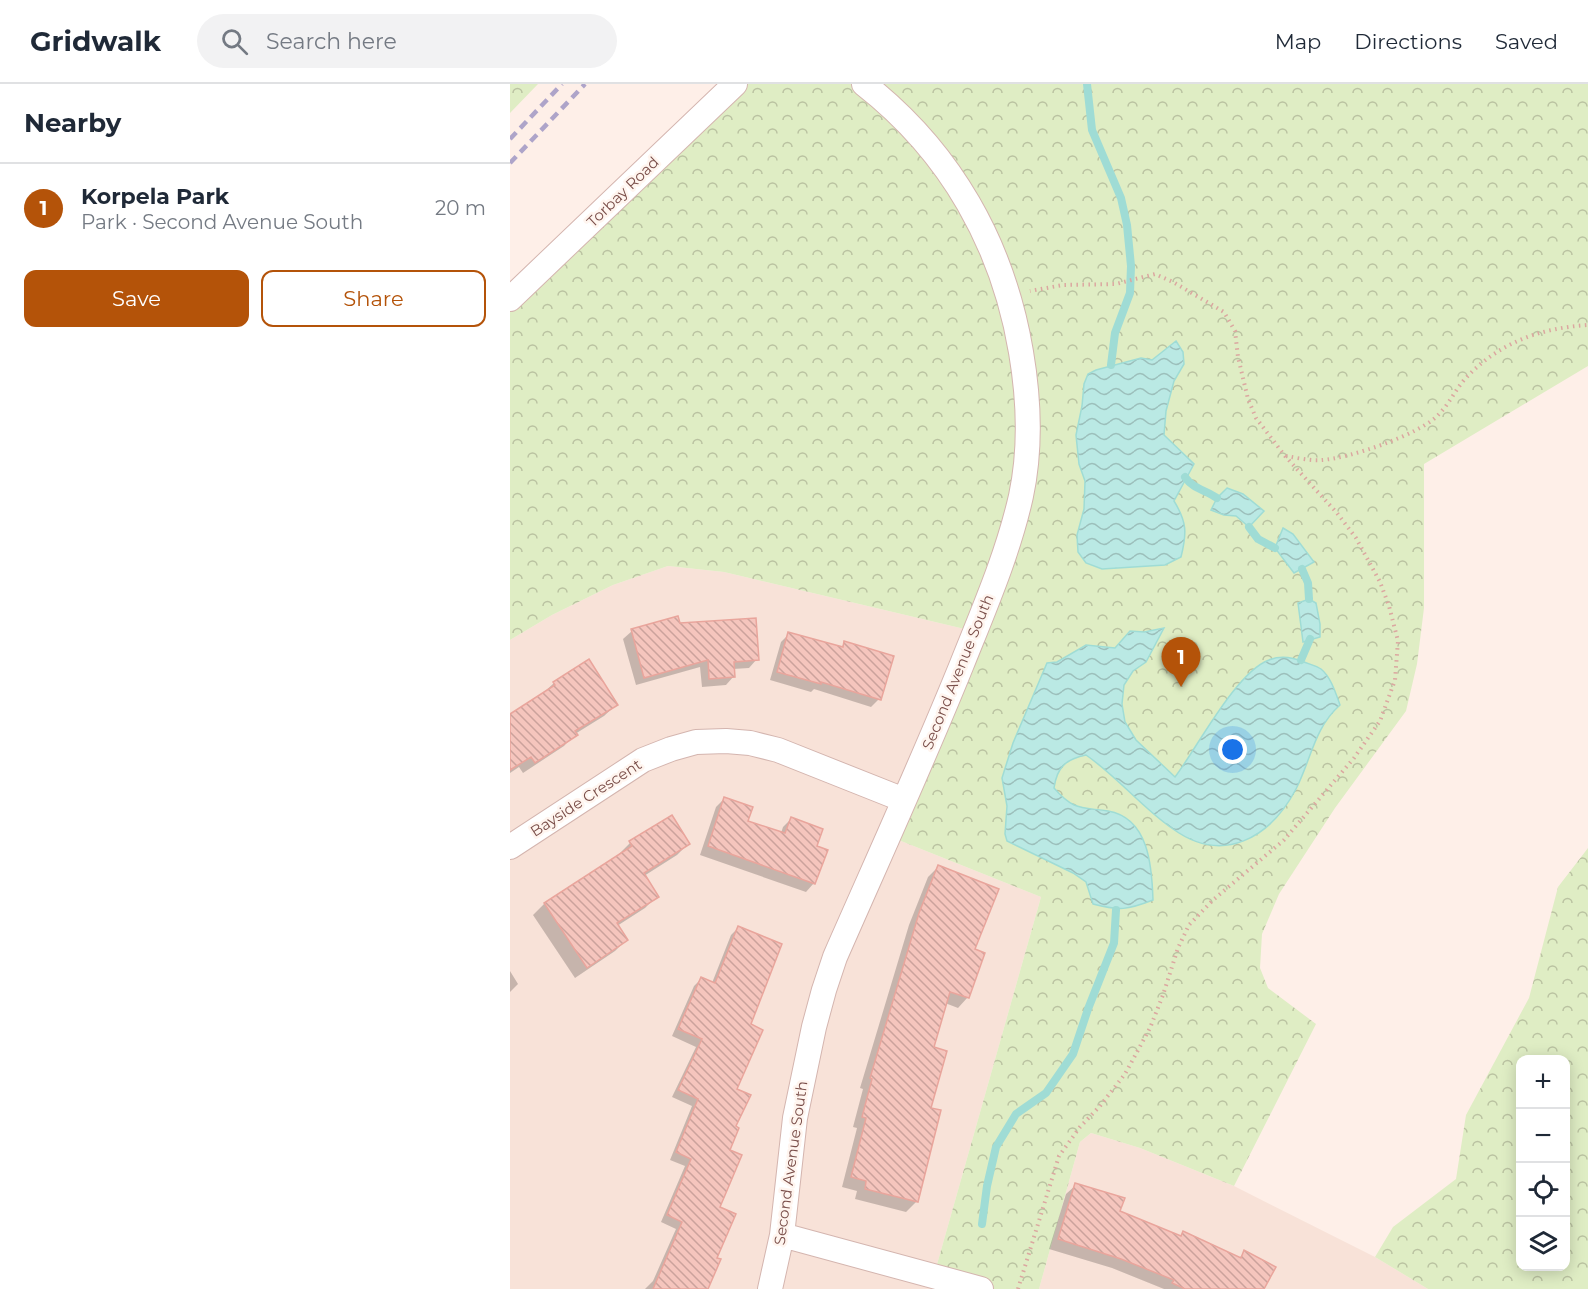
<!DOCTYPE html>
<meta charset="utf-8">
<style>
:root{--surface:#fff;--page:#f2f2f3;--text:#1f2937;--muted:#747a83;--line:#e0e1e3;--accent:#b45309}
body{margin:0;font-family:Montserrat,sans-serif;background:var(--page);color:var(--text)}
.controls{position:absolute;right:18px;bottom:18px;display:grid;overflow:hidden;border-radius:12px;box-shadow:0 3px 15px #0003}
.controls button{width:54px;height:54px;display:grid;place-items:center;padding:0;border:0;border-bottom:2px solid var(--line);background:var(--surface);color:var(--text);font:30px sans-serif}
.you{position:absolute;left:723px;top:666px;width:21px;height:21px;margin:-15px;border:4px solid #fff;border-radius:50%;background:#1a73e8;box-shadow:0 0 0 9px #1a73e833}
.badge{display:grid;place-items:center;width:39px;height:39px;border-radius:50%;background:var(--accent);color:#fff;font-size:20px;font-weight:700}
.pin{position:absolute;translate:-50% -50px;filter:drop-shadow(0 2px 3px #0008)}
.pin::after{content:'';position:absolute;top:32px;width:21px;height:18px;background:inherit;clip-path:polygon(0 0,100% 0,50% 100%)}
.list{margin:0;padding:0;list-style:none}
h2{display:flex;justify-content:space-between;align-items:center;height:78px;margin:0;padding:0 24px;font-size:26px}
h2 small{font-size:20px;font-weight:400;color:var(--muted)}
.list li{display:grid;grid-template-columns:39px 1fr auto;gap:18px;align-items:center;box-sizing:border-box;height:90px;padding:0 24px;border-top:2px solid var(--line)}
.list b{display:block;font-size:22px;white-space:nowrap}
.list p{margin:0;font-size:20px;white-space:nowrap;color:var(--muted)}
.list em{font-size:20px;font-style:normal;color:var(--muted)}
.actions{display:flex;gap:12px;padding:18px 24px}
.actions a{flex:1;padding:14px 0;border:2px solid var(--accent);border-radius:12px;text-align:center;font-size:21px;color:var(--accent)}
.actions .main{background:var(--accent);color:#fff}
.icon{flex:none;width:33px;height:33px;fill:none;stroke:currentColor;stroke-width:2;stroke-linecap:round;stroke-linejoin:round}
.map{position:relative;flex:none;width:1078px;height:1205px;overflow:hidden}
header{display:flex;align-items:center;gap:36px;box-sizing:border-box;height:84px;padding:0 30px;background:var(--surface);border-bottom:2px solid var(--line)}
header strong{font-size:28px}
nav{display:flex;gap:33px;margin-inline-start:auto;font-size:21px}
.search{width:420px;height:54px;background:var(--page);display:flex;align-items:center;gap:15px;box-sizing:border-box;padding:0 21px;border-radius:33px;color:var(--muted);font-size:22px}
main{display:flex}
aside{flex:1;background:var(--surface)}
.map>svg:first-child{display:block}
.residential{fill:#f8e2d8}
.forest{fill:url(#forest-crowns);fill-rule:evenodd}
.water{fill:url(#water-waves);stroke:#9fdcd5;stroke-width:1.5}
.shadow{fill:#0003}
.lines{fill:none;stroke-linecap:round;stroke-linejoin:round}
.stream{stroke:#9fdcd5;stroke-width:8}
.building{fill:url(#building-back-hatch);stroke:#e9a59c;stroke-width:1.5}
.minor-casing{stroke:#d4b5af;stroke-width:26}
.path{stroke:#dba7a0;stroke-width:4;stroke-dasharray:1.5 4.5;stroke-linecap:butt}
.minor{stroke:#fff;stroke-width:24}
.rail{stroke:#aea4c9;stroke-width:4.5;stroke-dasharray:9 6;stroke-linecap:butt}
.labels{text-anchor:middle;stroke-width:5;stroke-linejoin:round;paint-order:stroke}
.street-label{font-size:15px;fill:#7a4e49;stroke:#fff5ef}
</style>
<header>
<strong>Gridwalk</strong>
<div class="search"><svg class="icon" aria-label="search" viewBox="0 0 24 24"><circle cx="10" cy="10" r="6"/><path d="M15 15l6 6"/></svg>Search here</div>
<nav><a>Map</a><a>Directions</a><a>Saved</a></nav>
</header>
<main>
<aside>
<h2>Nearby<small></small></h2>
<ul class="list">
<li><span class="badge">1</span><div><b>Korpela Park</b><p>Park · Second Avenue South</p></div><em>20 m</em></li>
</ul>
<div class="actions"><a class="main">Save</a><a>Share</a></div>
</aside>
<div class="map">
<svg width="1078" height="1205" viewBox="0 0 1078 1205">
<defs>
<pattern id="forest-crowns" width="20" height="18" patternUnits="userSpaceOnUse" patternTransform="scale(1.5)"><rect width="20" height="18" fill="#dfedc4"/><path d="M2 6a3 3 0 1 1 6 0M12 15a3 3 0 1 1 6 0" fill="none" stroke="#bac2a1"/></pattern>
<pattern id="water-waves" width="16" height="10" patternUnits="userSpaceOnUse" patternTransform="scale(1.5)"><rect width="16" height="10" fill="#bae9e4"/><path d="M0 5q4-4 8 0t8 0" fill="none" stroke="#9cbfbb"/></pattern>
<pattern id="building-back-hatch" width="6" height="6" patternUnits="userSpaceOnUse" patternTransform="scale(1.5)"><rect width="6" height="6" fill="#f5c5bd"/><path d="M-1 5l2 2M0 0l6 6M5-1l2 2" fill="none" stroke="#cba29c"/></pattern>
</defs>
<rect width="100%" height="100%" fill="#feefe8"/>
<!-- residential -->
<path class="residential" d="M 158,482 L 214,488 L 463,547 L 381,753 L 531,813 L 424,1191 L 423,1205 L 0,1205 L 0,556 L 42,531 L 103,501 Z
M 581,1049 L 630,1064 L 724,1102 L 865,1173 L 918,1205 L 529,1205 L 570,1058 Z"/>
<!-- forest -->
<path class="forest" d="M 0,0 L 28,0 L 0,29 Z
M 222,0 L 1078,0 L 1078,282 L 914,380 L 914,524 L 907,580 L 896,627 L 825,724 L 769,810 L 752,850 L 750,884 L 758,904 L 806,940 L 724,1102 L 630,1064 L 581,1049 L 570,1058 L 529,1205 L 423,1205 L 424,1191 L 531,813 L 381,753 L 463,547 L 214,488 L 158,482 L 103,501 L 42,531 L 0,556 L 0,213 Z
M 1078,764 L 1078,1205 L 918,1205 L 865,1173 L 883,1143 L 946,1095 L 956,1031 L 1019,914 L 1048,803 ZM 1011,976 L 1056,976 L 1056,1182 L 1011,1182 Z"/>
<!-- water -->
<path class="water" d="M 666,257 L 673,268 L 674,280 L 664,297 L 656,327 L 654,351 L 684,380 L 664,417 C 677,438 677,449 671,473 L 655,481 L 592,485 L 576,479 L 568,468 L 567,451 L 574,425 L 575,397 L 569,380 L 566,351 L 572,322 L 574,300 L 578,290 L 586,286 L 631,274 L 642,276 Z
M 717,404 L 733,410 L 754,427 L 739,443 L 726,432 L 714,431 L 701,426 L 707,414 Z
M 773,444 L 783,450 L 804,478 L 784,489 L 765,464 Z
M 799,515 L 806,519 L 810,540 L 810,553 L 793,558 L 788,519 Z
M 654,544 L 636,578 L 623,587 L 614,601 L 612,620 L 615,638 L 626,656 L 665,693 C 687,664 726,588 759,576 C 771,571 782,573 794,578 C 799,580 807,582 811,585 C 821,593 826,610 830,621 C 804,644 801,676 786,705 C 760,754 713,781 663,745 C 632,724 608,693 576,671 C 556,675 547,683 544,704 C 564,727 571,723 598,727 C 639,734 642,783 643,816 C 617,826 610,827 583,820 L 576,798 L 563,789 L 497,757 L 495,750 L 497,722 L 492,694 L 503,659 L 537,579 L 547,578 L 576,561 L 605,564 L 620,547 L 634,548 Z"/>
<!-- shadow -->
<path class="shadow" d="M 169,541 L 247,575 L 239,584 L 223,585 L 224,592 L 216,601 L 192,603 L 190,583 L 126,601 L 113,555 L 122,547 Z
M 279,550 L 330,564 L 335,559 L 369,615 L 361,623 L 304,605 L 301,608 L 260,596 L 271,558 Z
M 78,577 L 106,621 L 94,632 L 65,650 L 54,662 L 13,689 L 9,683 L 0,689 L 0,632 L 32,610 L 44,599 Z
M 214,715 L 236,738 L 271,749 L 273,743 L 281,735 L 305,763 L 304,799 L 296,808 L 190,771 L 206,723 Z
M 161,733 L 178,760 L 167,771 L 134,792 L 147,812 L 135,824 L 107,842 L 116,856 L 105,867 L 65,894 L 23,831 L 34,820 L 110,771 L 109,770 L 120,759 Z
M 428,783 L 463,866 L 458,913 L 448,924 L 435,919 L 422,964 L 419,1025 L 407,1117 L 396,1128 L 345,1115 L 347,1107 L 332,1103 L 347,1044 L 343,1043 L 353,1005 L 350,1004 L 399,841 L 418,793 Z
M 228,844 L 239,941 L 225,1006 L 224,1043 L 208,1124 L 205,1174 L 196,1205 L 135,1205 L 143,1197 L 166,1145 L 151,1138 L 175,1082 L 160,1076 L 182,1022 L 162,1013 L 186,963 L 162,952 L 184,902 L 191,895 L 202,899 L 221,851 Z
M 0,887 L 8,900 L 0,908 Z
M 566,1101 L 609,1128 L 670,1153 L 673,1149 L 729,1174 L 735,1168 L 753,1205 L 654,1205 L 602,1184 L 539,1165 L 556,1110 Z"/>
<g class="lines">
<!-- stream -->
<path class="stream" d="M 577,0 L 582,46 L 611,114 L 617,141 L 621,182 L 620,209 L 605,249 L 601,281
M 675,393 C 683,405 696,406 707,414
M 739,443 L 748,455 L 765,464
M 792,485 L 798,499 L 799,515
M 791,576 L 800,555
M 472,1140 L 477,1102 L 486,1063 L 506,1030 L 536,1009 L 563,970 L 578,925 L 604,859 L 606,826"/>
</g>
<!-- building -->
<path class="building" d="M 168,532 L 170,539 L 246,534 L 249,576 L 224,578 L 225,593 L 199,595 L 198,576 L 134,594 L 121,545 Z
M 278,548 L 333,563 L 334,557 L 384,572 L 371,616 L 311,598 L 311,600 L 267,588 Z
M 79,575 L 108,621 L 65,647 L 68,651 L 25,679 L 21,673 L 0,686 L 0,630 L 45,601 L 43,598 Z
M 214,713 L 243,723 L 238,737 L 275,749 L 281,733 L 313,745 L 307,762 L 318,766 L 305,800 L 198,762 Z
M 162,731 L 180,760 L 134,789 L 149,813 L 107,839 L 118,856 L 77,884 L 34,819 L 122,762 L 119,757 Z
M 428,781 L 489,805 L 465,865 L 475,869 L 459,914 L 440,908 L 424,963 L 437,967 L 421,1024 L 431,1026 L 408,1118 L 355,1105 L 356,1097 L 341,1093 L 356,1034 L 352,1033 L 362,995 L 360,994 L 409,829 Z
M 228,842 L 272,860 L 241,940 L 253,946 L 227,1005 L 241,1011 L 226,1042 L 229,1044 L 220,1066 L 232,1071 L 210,1123 L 226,1130 L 207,1174 L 211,1175 L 198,1205 L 143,1205 L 172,1138 L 157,1131 L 181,1075 L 166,1068 L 188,1015 L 168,1006 L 192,955 L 168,945 L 191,893 L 205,899 Z
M 565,1099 L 615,1114 L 610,1127 L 671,1152 L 673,1147 L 731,1174 L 734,1166 L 766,1183 L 754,1205 L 675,1205 L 662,1199 L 664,1196 L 611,1175 L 548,1155 Z"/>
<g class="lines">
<defs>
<path id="minor" d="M 0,215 L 225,0
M 0,763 L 133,676 L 161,665 L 186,658 L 216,657 L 240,659 L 268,666 L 394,716
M 272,1151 L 471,1205
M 260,1205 L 272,1151 L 285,1034 L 304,943 L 314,906 L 325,873 C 368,775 412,679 452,580 C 474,525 498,470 511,412 C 521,365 519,315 511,268 C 493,161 441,68 354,0"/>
</defs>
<!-- minor casing -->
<use href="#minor" class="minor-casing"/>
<!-- path -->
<path class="path" d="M 776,372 C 787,374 801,377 812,376 C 840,374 908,351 927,332 C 939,321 945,306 955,295 C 988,259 1030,244 1078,241
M 508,1205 L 549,1072 L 570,1043 L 590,1022 L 615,990 L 640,944 L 653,911 L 668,864 L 679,841 L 703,816 L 774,756 L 844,674 L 870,637 L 885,596 L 888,557 L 879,522 L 870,498 L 846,454 L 827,429 L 775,372 L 746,334 L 738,315 L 728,273 L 725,247 L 714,228 L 663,198 L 645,190 L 606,200 L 553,201 L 520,207"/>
<!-- minor -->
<use href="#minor" class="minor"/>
<!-- rail -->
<path class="rail" d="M 0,55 L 52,0
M 0,79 L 75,0"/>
</g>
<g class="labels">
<!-- street labels -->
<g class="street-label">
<text transform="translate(113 108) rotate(-44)" y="5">Torbay Road</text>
<text transform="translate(448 588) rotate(-68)" y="5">Second Avenue South</text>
<text transform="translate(76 714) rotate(-33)" y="5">Bayside Crescent</text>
<text transform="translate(281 1079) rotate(-82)" y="5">Second Avenue South</text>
</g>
</g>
</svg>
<div class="controls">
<button>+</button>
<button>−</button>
<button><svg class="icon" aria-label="locate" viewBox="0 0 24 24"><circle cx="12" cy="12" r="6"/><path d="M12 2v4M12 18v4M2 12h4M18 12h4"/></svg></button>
<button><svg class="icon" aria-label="layers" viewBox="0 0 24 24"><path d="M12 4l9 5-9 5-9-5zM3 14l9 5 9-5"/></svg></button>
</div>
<div class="you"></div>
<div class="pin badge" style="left:671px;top:603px">1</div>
</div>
</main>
